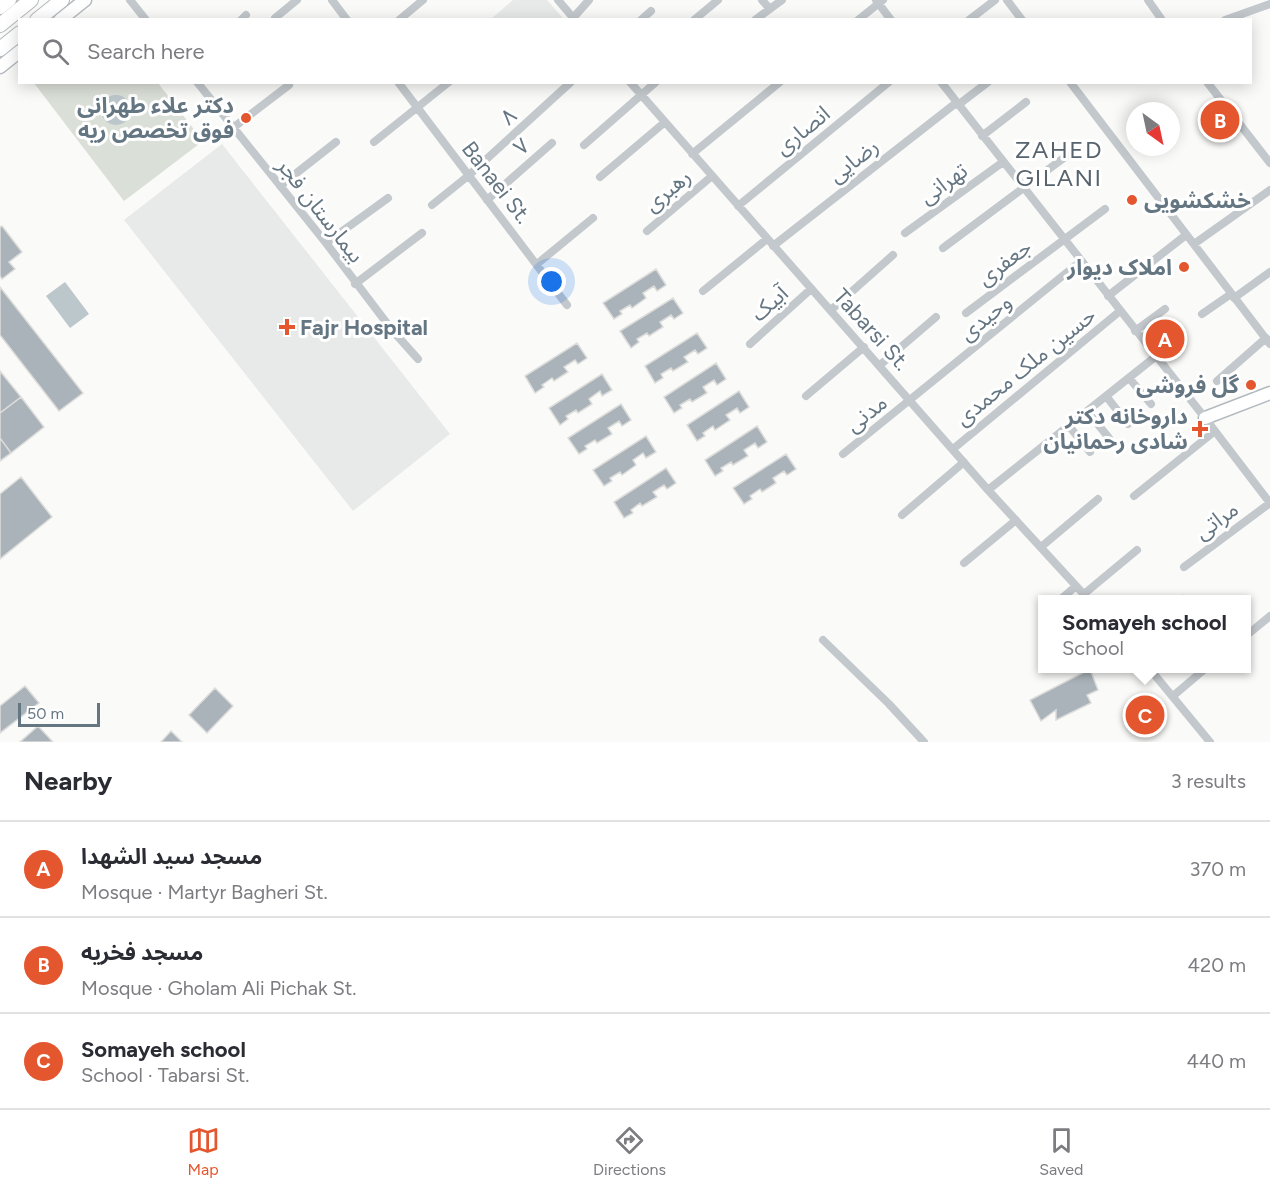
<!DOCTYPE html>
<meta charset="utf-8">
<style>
:root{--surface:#fff;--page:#f7f7f7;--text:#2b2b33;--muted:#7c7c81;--line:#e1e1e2;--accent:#e4572e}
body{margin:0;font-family:Figtree,"Noto Sans Arabic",sans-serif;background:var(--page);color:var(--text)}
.compass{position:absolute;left:1126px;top:102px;width:54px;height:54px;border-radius:50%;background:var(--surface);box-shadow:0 3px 15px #0003;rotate:147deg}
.scale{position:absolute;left:18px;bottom:15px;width:82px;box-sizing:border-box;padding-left:6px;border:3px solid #657683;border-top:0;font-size:16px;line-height:21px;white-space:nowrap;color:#657683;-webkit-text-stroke:4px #fff;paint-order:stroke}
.you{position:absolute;left:552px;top:282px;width:21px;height:21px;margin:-15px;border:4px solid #fff;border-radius:50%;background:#1a73e8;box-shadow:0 0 0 9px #1a73e833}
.badge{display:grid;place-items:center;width:39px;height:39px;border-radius:50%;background:var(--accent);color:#fff;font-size:20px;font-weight:700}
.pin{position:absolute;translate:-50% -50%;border:3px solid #fff;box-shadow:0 2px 6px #0006}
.popup{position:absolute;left:1038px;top:595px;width:213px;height:78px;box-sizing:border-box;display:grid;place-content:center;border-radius:0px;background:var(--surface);filter:drop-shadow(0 2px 4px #0005);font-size:20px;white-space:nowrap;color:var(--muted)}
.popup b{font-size:22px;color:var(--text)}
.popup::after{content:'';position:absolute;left:50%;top:100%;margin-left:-12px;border:12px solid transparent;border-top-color:var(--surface)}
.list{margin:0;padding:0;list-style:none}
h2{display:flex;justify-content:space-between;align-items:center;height:78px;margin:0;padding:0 24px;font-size:26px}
h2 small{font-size:20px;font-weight:400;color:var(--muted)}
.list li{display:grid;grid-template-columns:39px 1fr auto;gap:18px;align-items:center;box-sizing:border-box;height:96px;padding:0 24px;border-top:2px solid var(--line)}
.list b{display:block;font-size:22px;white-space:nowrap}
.list p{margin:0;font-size:20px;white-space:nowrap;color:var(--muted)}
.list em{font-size:20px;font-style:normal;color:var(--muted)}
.icon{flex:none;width:33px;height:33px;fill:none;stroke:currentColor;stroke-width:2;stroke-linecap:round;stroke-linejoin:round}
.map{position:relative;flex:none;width:1270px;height:742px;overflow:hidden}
.search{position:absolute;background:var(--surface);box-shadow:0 3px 15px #0003;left:18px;right:18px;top:18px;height:66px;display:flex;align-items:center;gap:15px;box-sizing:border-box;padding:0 21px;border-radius:0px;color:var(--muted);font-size:22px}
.sheet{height:366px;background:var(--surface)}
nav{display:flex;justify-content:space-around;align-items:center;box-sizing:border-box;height:84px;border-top:2px solid var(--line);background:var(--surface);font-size:16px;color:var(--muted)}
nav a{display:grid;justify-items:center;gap:3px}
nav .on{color:var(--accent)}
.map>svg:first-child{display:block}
.built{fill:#e8e9e9}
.green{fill:#dadfd7}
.water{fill:#bbc7cb}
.building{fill:#aab3b9;stroke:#dcdcda;stroke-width:1.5}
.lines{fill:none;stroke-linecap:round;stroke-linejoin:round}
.secondary-casing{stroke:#b3babf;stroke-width:15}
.primary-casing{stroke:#b5babe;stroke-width:16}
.minor{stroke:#c3c8cc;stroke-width:8}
.secondary{stroke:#fff;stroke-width:12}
.primary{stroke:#fff;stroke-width:14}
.poi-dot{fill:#e4572e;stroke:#fff;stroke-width:2}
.labels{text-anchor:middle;stroke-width:6;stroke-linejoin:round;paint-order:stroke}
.poi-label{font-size:22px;font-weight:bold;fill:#657683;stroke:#fff;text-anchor:end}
.street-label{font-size:22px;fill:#657683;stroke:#fff}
.neighbourhood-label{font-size:24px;letter-spacing:1.5px;fill:#57646e;stroke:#fff}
</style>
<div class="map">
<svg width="1270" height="742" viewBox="0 0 1270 742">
<rect width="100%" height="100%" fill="#fafaf8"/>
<!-- built -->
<path class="built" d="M 513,0 L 547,0 L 562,17 L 559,20 L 493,19 L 492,18 Z
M 222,144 L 450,434 L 353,511 L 124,220 Z"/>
<!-- green -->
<path class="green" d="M 34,83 L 158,83 L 203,141 L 124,201 Z"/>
<!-- water -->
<path class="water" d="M101 110a15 15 0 1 1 30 0a15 15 0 1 1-30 0Z
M 65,282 L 89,314 L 70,328 L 46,296 Z"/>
<!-- building -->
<path class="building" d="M 2,226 L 22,252 L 9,262 L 15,269 L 2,279 L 0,276 L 0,227 Z
M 656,269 L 666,285 L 657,291 L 654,286 L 643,293 L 646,298 L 632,308 L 630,305 L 620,311 L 622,314 L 614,319 L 603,303 Z
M 0,287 L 83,393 L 59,411 L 0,335 Z
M 673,298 L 683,313 L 674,319 L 671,315 L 660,322 L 663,327 L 649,336 L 647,333 L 637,339 L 639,342 L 631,348 L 620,331 Z
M 697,333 L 707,348 L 698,354 L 695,350 L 684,357 L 688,362 L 673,371 L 671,368 L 661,374 L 663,378 L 655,383 L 645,366 Z
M 577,343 L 587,358 L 578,364 L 575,360 L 564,367 L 568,372 L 554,381 L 552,378 L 542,385 L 544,387 L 535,393 L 525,376 Z
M 716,363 L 726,379 L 717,385 L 714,380 L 703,387 L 707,393 L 692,402 L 690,399 L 680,405 L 682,408 L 674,413 L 664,397 Z
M 0,371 L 21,397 L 0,413 Z
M 602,374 L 612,390 L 602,396 L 600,391 L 589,399 L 592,404 L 578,413 L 576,410 L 566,416 L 568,419 L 560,425 L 549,408 Z
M 739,391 L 749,407 L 740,413 L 737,408 L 726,415 L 730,420 L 715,430 L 713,426 L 703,433 L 705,436 L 697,441 L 687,425 Z
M 21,397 L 44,427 L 11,453 L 0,438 L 0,413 Z
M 621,404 L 631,420 L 622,426 L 619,421 L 608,428 L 612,434 L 597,443 L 595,440 L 585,446 L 587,449 L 579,454 L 568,438 Z
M 757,426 L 767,442 L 758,448 L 755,443 L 744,450 L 748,456 L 733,465 L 731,462 L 721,468 L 723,471 L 715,476 L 705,460 Z
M 646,436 L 656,452 L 646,458 L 643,453 L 633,460 L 636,465 L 622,475 L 620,472 L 610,478 L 612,481 L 604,486 L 593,470 Z
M 0,438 L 11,453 L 0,461 Z
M 786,454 L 796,469 L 787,475 L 784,471 L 773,478 L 776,483 L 762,492 L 760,489 L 750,496 L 752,499 L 744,504 L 733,488 Z
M 666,468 L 676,483 L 667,489 L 664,485 L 653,492 L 657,497 L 642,506 L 640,503 L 631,510 L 633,513 L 624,518 L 614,502 Z
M 21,477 L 52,517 L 0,559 L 0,494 Z
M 1090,669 L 1098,690 L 1087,695 L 1091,703 L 1056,720 L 1056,710 L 1041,721 L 1030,700 Z
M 25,686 L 39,703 L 0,733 L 0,706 Z
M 215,688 L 233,706 L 207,733 L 189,715 Z
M 38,726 L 53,742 L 20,742 Z
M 171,731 L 182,742 L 161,742 Z"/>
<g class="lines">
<defs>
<path id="secondary" d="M 0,8 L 10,0
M 60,20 L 85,0
M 0,67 L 20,51
M 1205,418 L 1270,393"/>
<path id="primary" d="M 37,20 L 62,0
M 0,25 L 31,0
M 0,49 L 20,33"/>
</defs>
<!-- secondary casing -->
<use href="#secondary" class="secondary-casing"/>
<!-- primary casing -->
<use href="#primary" class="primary-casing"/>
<!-- minor -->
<path class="minor" d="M 130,0 L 146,20
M 332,0 L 347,20
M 558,0 L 575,20
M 762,0 L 770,9
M 876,0 L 891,20
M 1007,0 L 1022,20
M 1148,0 L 1162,20
M 275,18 L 297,0
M 573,18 L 589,0
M 241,20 L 246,15
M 399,20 L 423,0
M 641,20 L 651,11
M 694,20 L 718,0
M 755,20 L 782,0
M 858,20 L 883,0
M 969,20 L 995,0
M 1225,20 L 1270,4
M 197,82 L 326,243 L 392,330 L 418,359
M 398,82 L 567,305
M 630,82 L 988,490 L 1089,600
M 941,82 L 1205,418 L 1270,503
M 1070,82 L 1270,344
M 1207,82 L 1270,163
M 958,105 L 988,82
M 234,127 L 289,85
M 982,136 L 1026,102
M 374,142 L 449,82
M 584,145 L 656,82
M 692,154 L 780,82
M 600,177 L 665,122
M 280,186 L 336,142
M 487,200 L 552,143
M 432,205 L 468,176 L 571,82
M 738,206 L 889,82
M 647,231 L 712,176
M 905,233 L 1003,162
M 326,243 L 388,198
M 1194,244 L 1270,190
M 773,246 L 956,103
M 943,248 L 1069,154
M 537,264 L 593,218
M 355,284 L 422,233
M 703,291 L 767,239
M 1108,296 L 1186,235
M 1234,298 L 1270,272
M 831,310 L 893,255
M 966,313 L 1105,209
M 1202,314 L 1231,294
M 1135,331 L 1165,309
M 750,344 L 811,289
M 880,365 L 936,317
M 1129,378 L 1151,404
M 1217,381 L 1266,338
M 806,396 L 864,347
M 1106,396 L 1128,424
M 1087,411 L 1109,438
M 1069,426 L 1090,452
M 953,449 L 1120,311
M 843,454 L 1081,261
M 988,490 L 1155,357
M 1134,496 L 1215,431
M 902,515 L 964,462
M 1041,547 L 1098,499
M 964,563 L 1016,520
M 1184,567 L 1270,503
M 1084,594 L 1137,550
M 1060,600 L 1076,586
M 1182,600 L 1183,599
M 1247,635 L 1270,616
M 823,640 L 889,704 L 924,742
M 1149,668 L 1210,742
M 1173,696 L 1206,668"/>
<!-- secondary -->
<use href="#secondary" class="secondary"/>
<!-- primary -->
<use href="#primary" class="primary"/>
</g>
<!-- markers -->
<g class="poi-dot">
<circle cx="246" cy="118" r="6"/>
<circle cx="1132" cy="200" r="6"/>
<circle cx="1184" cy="267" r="6"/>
<path d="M284 318h6v6h6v6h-6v6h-6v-6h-6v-6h6z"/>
<circle cx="1251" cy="385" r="6"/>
<path d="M1197 420h6v6h6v6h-6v6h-6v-6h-6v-6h6z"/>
</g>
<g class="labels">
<!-- poi labels -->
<g class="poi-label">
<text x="234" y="113">دکتر علاء طهرانی<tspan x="234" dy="25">فوق تخصص ریه</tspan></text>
<text x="1144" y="208" text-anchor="start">خشکشویی</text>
<text x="1172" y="275">املاک دیوار</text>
<text x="300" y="335" text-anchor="start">Fajr Hospital</text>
<text x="1239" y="393">گل فروشی</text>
<text x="1188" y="424">داروخانه دکتر<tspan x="1188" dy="25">شادی رحمانیان</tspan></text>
</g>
<!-- street labels -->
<g class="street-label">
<text transform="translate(508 116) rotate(-42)" y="8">۸</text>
<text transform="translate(802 130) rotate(-39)" y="8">انصاری</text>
<text transform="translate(521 146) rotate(-41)" y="8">۷</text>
<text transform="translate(853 160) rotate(-38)" y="8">رضایی</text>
<text transform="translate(497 182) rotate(52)" y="8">Banaei St.</text>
<text transform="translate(943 183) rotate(-36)" y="8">تهرانی</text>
<text transform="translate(667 190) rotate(-40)" y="8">رهبری</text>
<text transform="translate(321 210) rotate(52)" y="8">بیمارستان فجر</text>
<text transform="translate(1004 262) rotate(-37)" y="8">جعفری</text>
<text transform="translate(769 303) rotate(-42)" y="8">آبیک</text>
<text transform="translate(985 317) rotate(-39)" y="8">وحیدی</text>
<text transform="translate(872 329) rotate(48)" y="8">Tabarsi St.</text>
<text transform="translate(1025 366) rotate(-39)" y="8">حسین ملک محمدی</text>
<text transform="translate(866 413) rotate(-38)" y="8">مدنی</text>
<text transform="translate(1216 520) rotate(-36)" y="8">مراتی</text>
</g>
<!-- neighbourhood labels -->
<g class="neighbourhood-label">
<text x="1059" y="158">ZAHED<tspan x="1059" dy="28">GILANI</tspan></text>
</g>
</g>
</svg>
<svg class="compass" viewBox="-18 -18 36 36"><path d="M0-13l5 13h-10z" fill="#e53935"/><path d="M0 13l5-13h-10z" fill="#7c7c81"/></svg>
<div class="scale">50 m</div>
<div class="you"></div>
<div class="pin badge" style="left:1165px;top:339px">A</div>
<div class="pin badge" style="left:1220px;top:120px">B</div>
<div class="pin badge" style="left:1145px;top:715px">C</div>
<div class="popup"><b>Somayeh school</b>School</div>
<div class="search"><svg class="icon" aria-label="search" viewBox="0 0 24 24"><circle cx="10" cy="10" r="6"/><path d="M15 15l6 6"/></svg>Search here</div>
</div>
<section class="sheet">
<h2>Nearby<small>3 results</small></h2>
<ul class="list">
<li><span class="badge">A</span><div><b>مسجد سید الشهدا</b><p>Mosque · Martyr Bagheri St.</p></div><em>370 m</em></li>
<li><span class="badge">B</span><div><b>مسجد فخریه</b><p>Mosque · Gholam Ali Pichak St.</p></div><em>420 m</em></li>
<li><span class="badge">C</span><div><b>Somayeh school</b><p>School · Tabarsi St.</p></div><em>440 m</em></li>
</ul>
</section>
<nav>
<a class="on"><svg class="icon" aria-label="map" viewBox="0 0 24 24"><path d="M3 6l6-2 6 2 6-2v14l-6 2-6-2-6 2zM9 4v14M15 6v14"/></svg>Map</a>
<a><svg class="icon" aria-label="directions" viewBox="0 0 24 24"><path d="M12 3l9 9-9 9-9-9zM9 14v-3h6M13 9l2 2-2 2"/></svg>Directions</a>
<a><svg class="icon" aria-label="saved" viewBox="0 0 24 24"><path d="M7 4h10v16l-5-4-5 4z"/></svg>Saved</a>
</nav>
